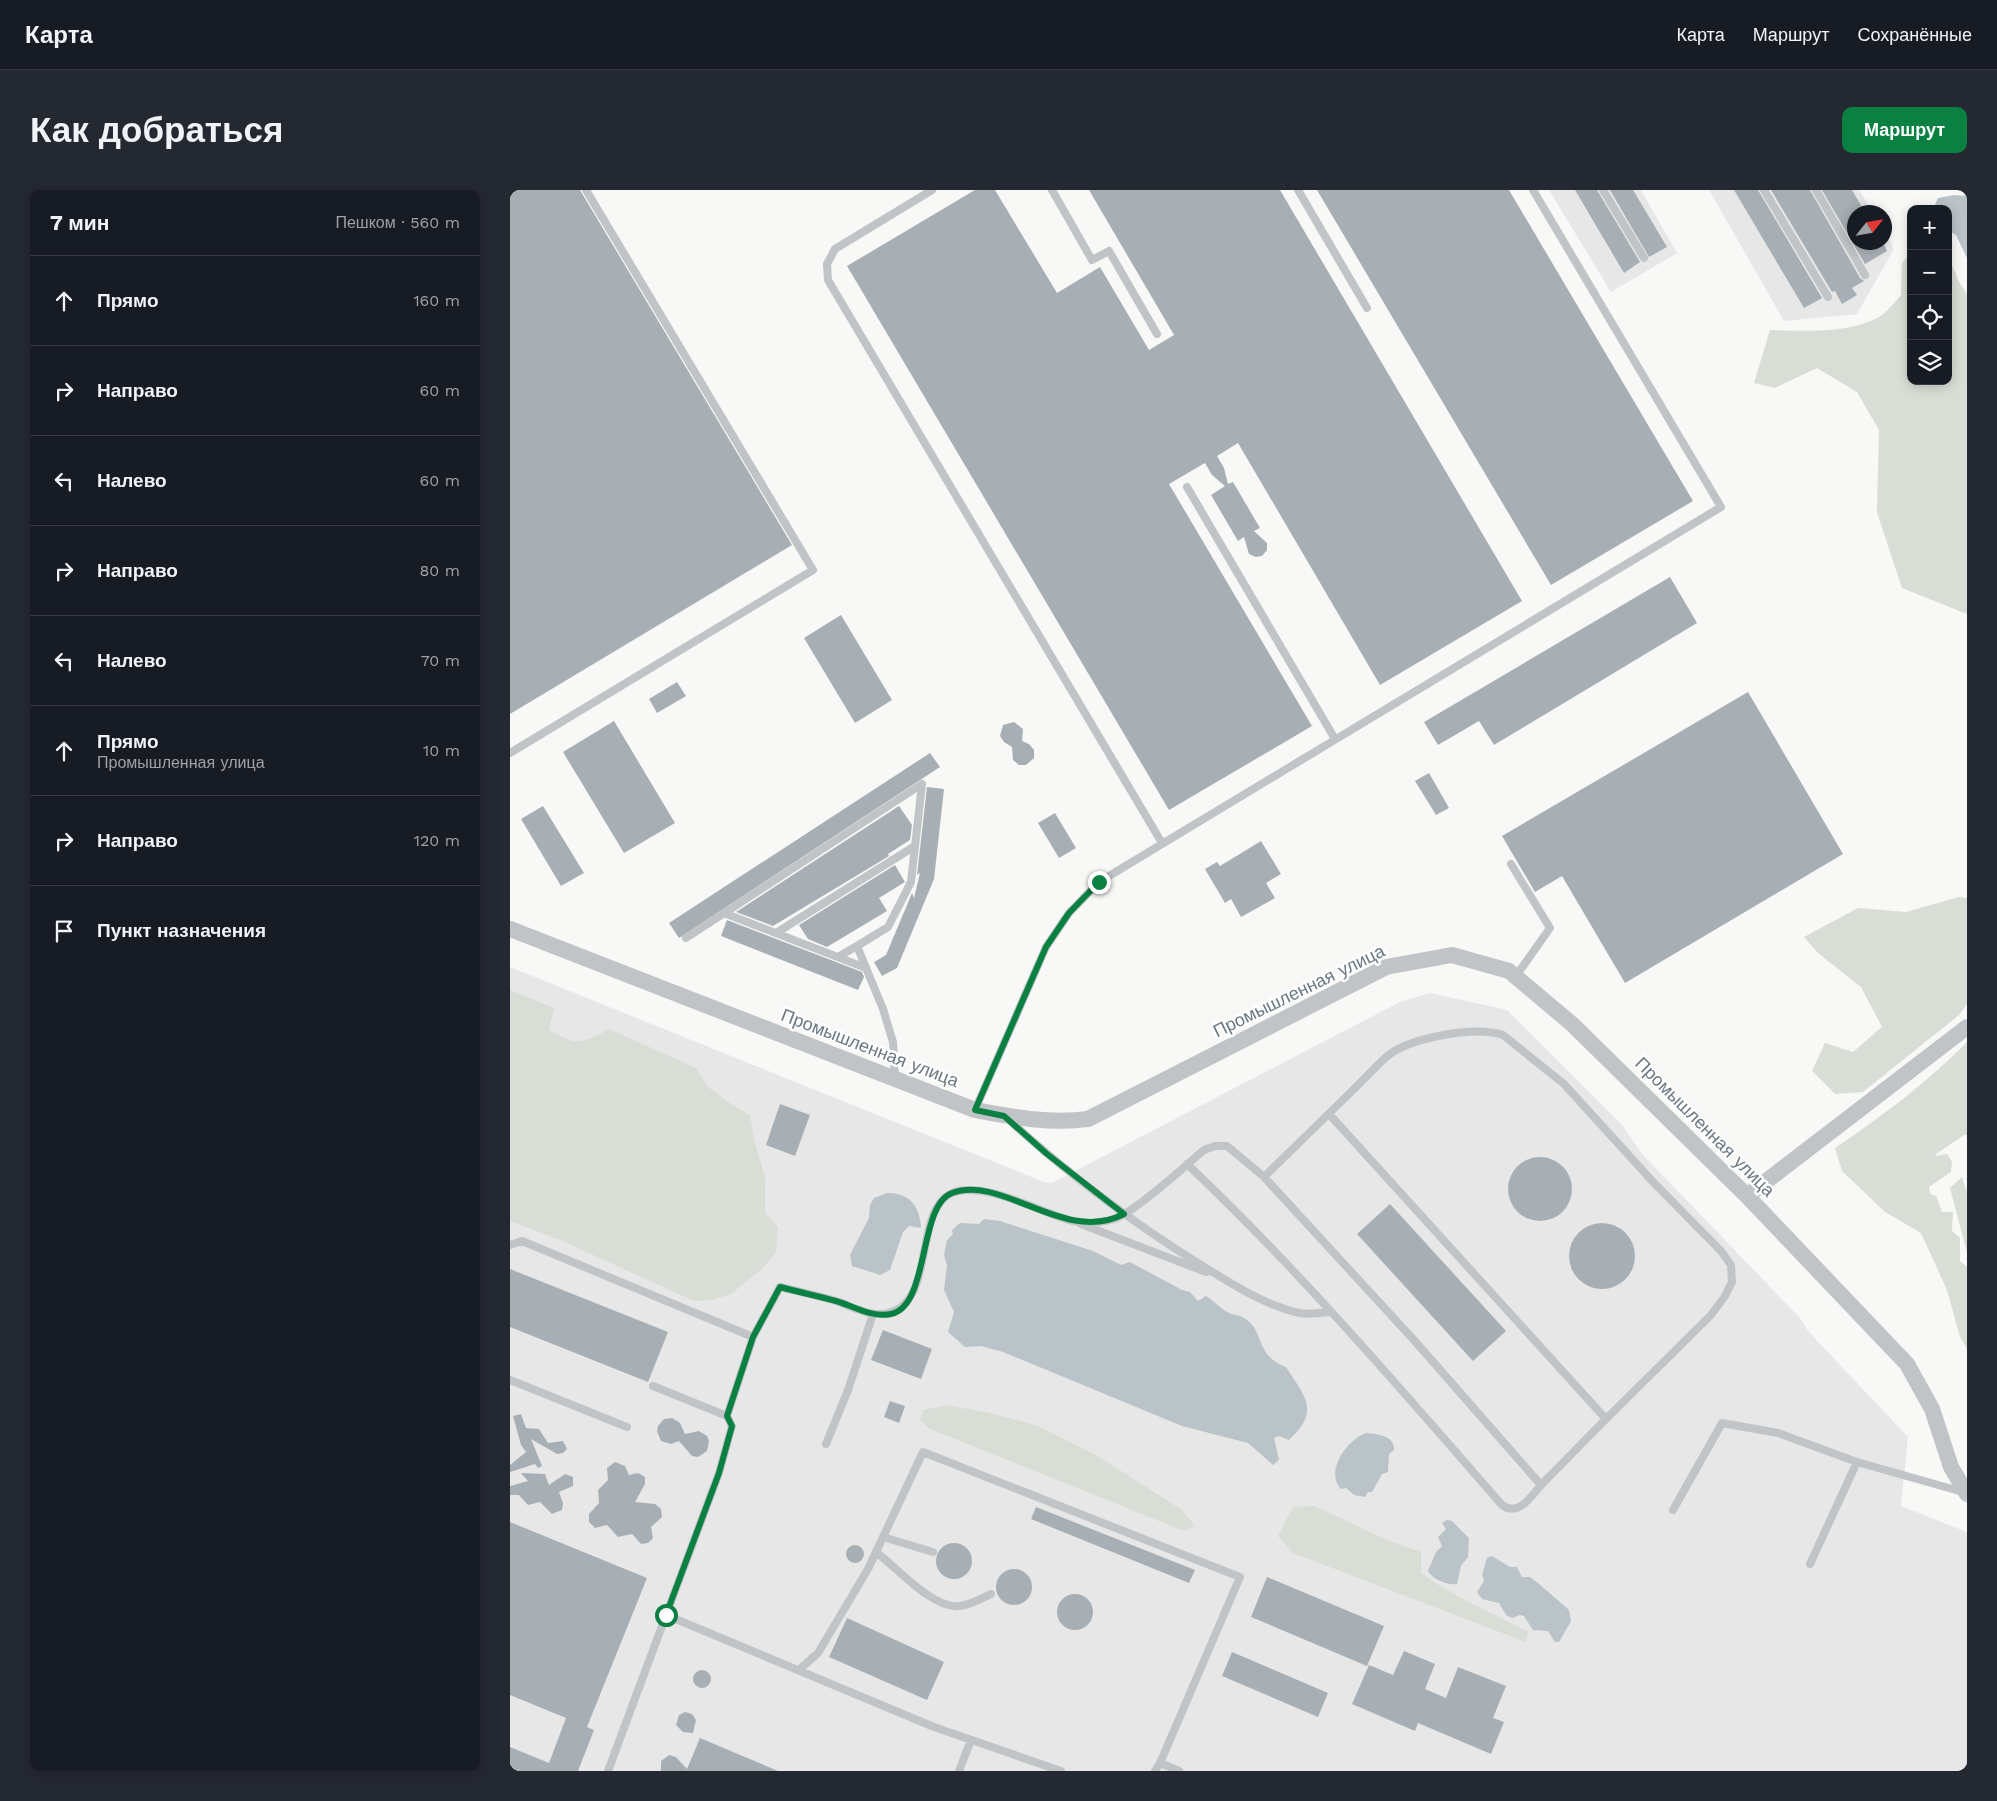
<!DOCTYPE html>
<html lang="ru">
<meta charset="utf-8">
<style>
:root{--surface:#171b24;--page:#242831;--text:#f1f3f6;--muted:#9ea1a6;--line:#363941;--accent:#0b8043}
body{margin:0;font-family:"Work Sans",sans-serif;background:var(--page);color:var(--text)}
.controls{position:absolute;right:15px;top:15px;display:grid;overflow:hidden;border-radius:10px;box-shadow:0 2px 12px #0003}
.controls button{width:45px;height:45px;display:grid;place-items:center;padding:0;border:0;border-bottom:1px solid var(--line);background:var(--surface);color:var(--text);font:25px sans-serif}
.compass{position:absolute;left:1337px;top:15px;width:45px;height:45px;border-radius:50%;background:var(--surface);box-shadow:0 2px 12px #0003;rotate:59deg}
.stop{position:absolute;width:15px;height:15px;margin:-11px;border:4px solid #0b8043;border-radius:50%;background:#fff}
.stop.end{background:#0b8043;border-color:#fff;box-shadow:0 1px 5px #0008}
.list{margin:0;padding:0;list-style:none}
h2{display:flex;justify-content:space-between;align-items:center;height:65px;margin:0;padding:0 20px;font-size:21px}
h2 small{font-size:16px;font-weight:400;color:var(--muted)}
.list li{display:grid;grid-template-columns:32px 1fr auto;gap:15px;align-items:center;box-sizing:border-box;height:90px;padding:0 20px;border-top:1px solid var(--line)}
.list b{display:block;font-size:19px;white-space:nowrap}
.list p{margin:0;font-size:16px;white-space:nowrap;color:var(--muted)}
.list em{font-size:16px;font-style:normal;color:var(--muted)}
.icon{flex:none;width:28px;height:28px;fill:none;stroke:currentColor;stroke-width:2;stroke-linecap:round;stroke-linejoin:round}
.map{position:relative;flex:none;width:1457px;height:1581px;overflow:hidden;border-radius:10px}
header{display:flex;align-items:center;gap:30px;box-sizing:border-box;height:70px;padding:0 25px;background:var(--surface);border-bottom:1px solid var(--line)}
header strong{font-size:24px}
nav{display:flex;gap:28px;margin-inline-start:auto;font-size:18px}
.intro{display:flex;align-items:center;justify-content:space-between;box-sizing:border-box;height:120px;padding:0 30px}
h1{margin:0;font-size:35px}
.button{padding:12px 22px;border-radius:10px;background:var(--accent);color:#fff;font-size:18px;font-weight:700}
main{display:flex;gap:30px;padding:0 30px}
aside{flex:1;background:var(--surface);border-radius:10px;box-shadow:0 2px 12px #0003}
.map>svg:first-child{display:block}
.built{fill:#e6e7e6}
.green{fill:#d8ddd5}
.water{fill:#bac3c7}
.building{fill:#a8afb4}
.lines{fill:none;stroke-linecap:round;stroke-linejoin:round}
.lane{stroke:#c0c4c7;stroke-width:8}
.street{stroke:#c0c4c7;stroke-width:16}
.route{stroke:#0b8043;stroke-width:6}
.labels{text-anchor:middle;stroke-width:5;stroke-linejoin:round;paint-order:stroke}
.street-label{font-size:18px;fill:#6a7884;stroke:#fff}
</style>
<header>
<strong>Карта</strong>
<nav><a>Карта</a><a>Маршрут</a><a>Сохранённые</a></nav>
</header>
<div class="intro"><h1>Как добраться</h1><a class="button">Маршрут</a></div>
<main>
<aside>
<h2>7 мин<small>Пешком · 560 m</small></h2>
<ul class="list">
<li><svg class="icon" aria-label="ahead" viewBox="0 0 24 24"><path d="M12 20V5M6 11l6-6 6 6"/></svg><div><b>Прямо</b></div><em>160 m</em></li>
<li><svg class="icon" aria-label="right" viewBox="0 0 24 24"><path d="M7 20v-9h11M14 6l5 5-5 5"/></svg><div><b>Направо</b></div><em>60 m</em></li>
<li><svg class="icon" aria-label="left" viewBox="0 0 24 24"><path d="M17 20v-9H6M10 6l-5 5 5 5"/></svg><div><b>Налево</b></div><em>60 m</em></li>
<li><svg class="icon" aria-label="right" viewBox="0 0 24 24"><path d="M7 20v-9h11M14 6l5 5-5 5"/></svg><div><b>Направо</b></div><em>80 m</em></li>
<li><svg class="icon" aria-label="left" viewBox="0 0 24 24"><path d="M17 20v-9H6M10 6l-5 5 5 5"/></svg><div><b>Налево</b></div><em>70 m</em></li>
<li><svg class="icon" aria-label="ahead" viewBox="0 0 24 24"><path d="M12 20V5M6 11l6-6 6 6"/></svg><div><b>Прямо</b><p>Промышленная улица</p></div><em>10 m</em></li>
<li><svg class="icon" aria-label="right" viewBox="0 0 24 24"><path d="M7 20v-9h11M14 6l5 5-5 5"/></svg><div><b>Направо</b></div><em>120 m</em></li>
<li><svg class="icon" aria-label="arrive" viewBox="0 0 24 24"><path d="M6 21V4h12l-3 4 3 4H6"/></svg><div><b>Пункт назначения</b></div></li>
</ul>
</aside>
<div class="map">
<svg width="1457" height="1581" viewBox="0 0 1457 1581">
<rect width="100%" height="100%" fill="#f8f8f6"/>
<!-- built -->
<path class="built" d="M 1039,0 L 1131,0 L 1167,63 L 1101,102 Z
M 1199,0 L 1349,0 L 1363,22 L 1344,22 L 1344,52 L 1374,52 L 1375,42 L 1384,59 L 1347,124 L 1274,131 Z
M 0,777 L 534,992 L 542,993 L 890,812 L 920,803 L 997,820 L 1112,935 L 1132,964 L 1290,1128 L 1298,1141 L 1398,1247 L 1391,1316 L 1457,1342 L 1457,1581 L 0,1581 Z"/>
<!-- green -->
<path class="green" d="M 1401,62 L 1401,191 L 1438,191 L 1438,65 L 1449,92 L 1457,104 L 1457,424 L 1392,398 L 1367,322 L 1369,240 L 1347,202 L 1307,178 L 1265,198 L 1244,193 L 1260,140 C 1294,141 1338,144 1369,127 C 1377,122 1385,112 1391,105 L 1392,73 Z
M 1449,707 L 1457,708 L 1457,814 L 1449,825 L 1353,902 L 1325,904 L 1302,881 L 1315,853 L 1343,862 L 1372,837 L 1351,797 L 1308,763 L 1294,747 L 1348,718 L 1396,722 Z
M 0,800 L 44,818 L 39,840 C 66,856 71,854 99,839 L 186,878 L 198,897 L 221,914 L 240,925 L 244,949 L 255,988 L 255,1023 L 268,1037 L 266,1062 L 254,1077 L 221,1104 L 202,1110 L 184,1111 L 48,1049 L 0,1031 Z
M 1457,852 L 1457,945 L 1454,945 L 1426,964 L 1425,966 L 1437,964 L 1442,972 L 1441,982 L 1419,997 L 1420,1004 L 1426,1006 L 1432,1022 L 1443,1022 L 1442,1041 L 1450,1048 L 1450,1071 L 1457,1077 L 1457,1159 L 1450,1147 L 1437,1100 L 1411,1043 L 1375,1022 L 1332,981 L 1325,958 C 1372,926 1417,893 1457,852 Z
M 1452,987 L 1457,1002 L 1457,1063 L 1440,998 Z
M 436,1215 L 485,1224 L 528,1236 L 586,1265 L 672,1320 L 685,1336 L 674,1341 L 420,1239 L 410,1230 L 413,1220 Z
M 805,1316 L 879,1351 L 911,1362 L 911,1383 C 942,1406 983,1423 1018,1442 L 1016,1452 L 783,1363 L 768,1346 L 783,1317 Z"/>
<!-- water -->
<path class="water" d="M 1444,5 L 1457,6 L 1457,68 L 1446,45 L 1438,40 L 1438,19 L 1425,19 L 1424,17 L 1428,8 Z
M 377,1003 C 399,1003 410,1015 411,1038 L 399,1036 L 393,1042 L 380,1080 L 370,1085 L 342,1076 L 340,1065 L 359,1028 L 360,1015 L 364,1008 Z
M 474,1029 L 490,1031 L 583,1061 L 611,1075 L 620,1072 L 672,1100 L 680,1102 L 688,1111 L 696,1106 C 704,1111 711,1119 719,1123 C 724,1125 730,1125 734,1128 C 755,1140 744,1165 776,1177 C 796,1208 810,1221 779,1250 L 769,1246 L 764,1248 L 769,1270 L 763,1275 L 738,1253 L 672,1236 L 493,1162 L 471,1156 L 455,1157 L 438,1142 L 444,1122 L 434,1100 L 437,1075 L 434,1065 L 437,1050 L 443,1044 L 442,1040 L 450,1033 L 469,1034 Z
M 856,1243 C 868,1244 885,1246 884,1260 L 879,1264 L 878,1282 L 872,1284 L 862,1302 L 858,1302 L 855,1307 L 844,1305 L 836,1298 L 831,1299 C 814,1281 838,1249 856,1243 Z
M 937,1330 L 942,1331 L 959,1348 L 958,1367 L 951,1376 L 947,1394 C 937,1395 923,1390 918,1381 L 926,1362 L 932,1356 L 928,1347 L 936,1339 L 932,1333 Z
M 982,1366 L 1000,1377 L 1007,1377 L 1012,1387 L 1020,1387 L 1028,1393 L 1059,1420 L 1061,1431 L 1049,1452 L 1045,1452 L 1038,1441 L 1023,1440 L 1014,1426 L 1010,1425 L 1002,1428 L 996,1425 L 989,1413 L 972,1409 L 967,1402 L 974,1391 L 972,1385 L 977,1368 Z"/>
<!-- building -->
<path class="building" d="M 0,0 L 70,0 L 282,355 L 0,524 Z
M 465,0 L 485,0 L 547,103 L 590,77 L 639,160 L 664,145 L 579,0 L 770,0 L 1012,411 L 870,495 L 728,253 L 707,266 L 714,278 L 718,294 L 723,292 L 750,338 L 744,341 L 757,353 L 757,360 L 752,366 L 746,367 L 739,364 L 734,347 L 728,351 L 701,305 L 715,296 L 702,285 L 695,273 L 659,294 L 802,536 L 659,620 L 337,76 Z
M 807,0 L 999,0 L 1183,311 L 1041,395 Z
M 1065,0 L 1087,0 L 1130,72 L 1114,83 Z
M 1100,0 L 1123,0 L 1157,57 L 1139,67 Z
M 1224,0 L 1248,0 L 1312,108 L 1294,118 Z
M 1261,0 L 1300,0 L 1350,88 L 1354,91 L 1342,98 L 1347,105 L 1332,114 L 1325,101 L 1322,102 Z
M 1312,0 L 1342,0 L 1355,22 L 1344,22 L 1344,52 L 1373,52 L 1377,61 L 1355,74 Z
M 1160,387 L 1187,433 L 984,555 L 969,531 L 928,555 L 914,532 Z
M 331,425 L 382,510 L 345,533 L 294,448 Z
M 167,492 L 176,506 L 147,523 L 139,509 Z
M 1238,502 L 1333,664 L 1115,793 L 1052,686 L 1025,702 L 992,646 Z
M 104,531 L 165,633 L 114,663 L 53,562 Z
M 504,532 L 513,539 L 512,551 L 519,554 L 524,560 L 524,568 L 516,575 L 509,575 L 503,570 L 502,557 L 494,552 L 490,546 L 493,535 Z
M 420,563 L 430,577 L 169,748 L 159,733 Z
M 919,583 L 939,618 L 926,625 L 905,591 Z
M 417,597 L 434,599 L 424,689 L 387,778 L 372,786 L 364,772 L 376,765 L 402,703 L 404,708 L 410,683 L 407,685 Z
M 33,616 L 74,683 L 51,696 L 11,629 Z
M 389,616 L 402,635 L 400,650 L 378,664 L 379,666 L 263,736 L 226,722 Z
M 545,623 L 566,658 L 549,668 L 528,633 Z
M 751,651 L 771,684 L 756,693 L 765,708 L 731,727 L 721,709 L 715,713 L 695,679 L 707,672 L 710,676 Z
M 385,675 L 395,692 L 369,708 L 377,721 L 317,757 L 298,749 L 289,735 Z
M 217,730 L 352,782 L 354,787 L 348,800 L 211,746 Z
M 270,914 L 300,925 L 285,966 L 256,955 Z
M998 999a32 32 0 1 1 64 0a32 32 0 1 1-64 0Z
M 880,1014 L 996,1141 L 963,1171 L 847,1044 Z
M1059 1066a33 33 0 1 1 66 0a33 33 0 1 1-66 0Z
M 0,1079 L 158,1142 L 138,1192 L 0,1137 Z
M 373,1140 L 422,1159 L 411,1189 L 361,1170 Z
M 380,1211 L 395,1216 L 389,1233 L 374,1227 Z
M 11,1224 L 16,1238 L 29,1239 L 38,1253 L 53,1251 L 57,1259 L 53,1263 L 47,1264 L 21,1249 L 32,1276 L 28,1278 L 25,1274 L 0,1282 L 0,1275 L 16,1262 L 11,1255 L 3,1226 Z
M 162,1228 L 170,1233 L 175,1244 L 189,1241 L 197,1246 L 199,1251 L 197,1261 L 188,1267 L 182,1266 L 169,1251 L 161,1254 L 151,1251 L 147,1241 L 148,1236 L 154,1229 Z
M 105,1272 L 115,1276 L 119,1285 L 128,1283 L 135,1287 L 135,1294 L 125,1312 L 145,1314 L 151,1319 L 152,1327 L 141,1337 L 143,1348 L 138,1353 L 131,1354 L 122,1344 L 108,1347 L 97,1335 L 85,1338 L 79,1332 L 79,1324 L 89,1313 L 88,1300 L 98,1290 L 97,1278 Z
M 11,1283 L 35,1284 L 39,1295 L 55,1284 L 63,1287 L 63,1296 L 49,1302 L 53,1313 L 52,1320 L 42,1324 L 30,1312 L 18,1315 L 9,1305 L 0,1305 L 0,1296 L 18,1291 Z
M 526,1317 L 685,1380 L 679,1393 L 521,1329 Z
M 0,1332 L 137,1388 L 77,1537 L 84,1540 L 68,1581 L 0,1581 L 0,1557 L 39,1573 L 56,1528 L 0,1505 Z
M426 1371a18 18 0 1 1 36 0a18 18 0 1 1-36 0Z
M336 1364a9 9 0 1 1 18 0a9 9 0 1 1-18 0Z
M486 1397a18 18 0 1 1 36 0a18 18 0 1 1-36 0Z
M 757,1387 L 874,1436 L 857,1476 L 741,1427 Z
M547 1422a18 18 0 1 1 36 0a18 18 0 1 1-36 0Z
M 337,1428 L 434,1472 L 417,1510 L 319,1467 Z
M 894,1461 L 925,1474 L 915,1499 L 936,1508 L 948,1477 L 996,1496 L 983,1528 L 994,1532 L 981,1564 L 908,1533 L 905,1541 L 842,1514 L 859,1475 L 883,1485 Z
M 722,1462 L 818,1503 L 808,1527 L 712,1486 Z
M183 1489a9 9 0 1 1 18 0a9 9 0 1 1-18 0Z
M 175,1522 L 182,1524 L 186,1530 L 183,1543 L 173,1542 L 166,1535 L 169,1525 Z
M 190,1548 L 268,1581 L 151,1581 L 151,1571 L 159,1565 L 166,1567 L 177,1579 Z"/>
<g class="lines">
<!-- lane -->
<path class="lane" d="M 422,0 L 325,59 L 317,74 L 318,90 L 652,653
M 542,0 L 582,70 L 599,61 L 647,144
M 788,0 L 857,118
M 1093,0 L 1134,68
M 1254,0 L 1318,107
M 1306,0 L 1355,85
M 677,297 L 825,549
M 0,563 L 303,380 L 76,0
M 1001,674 L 1040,738 L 1006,786
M 214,723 L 356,778
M 266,743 L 405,656
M 176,748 L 412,594 L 401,692 L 378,737 L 347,756 L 373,819 L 383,852 L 385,889
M 328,767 L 347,756
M 465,920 L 536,757 L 559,723 L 589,692 L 1211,317 L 1023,0
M 498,929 C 558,984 622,1032 691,1075 C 722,1094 754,1115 789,1123 C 798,1125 810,1123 820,1122
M 677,974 C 789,1080 890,1198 992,1315 C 1008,1327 1021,1307 1031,1295
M 754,987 C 784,958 814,928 844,899 C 856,888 867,874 880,864 C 904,847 965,836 993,845 L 1054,894 L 1144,993 L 1211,1061 L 1221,1075 L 1222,1092 L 1215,1106 L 1201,1125 L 1096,1229 L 819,924
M 571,1034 L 696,1082
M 0,1055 L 12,1051 L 243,1147
M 0,1190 L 117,1237
M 217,1226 L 243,1147 L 270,1097 C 290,1102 310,1106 329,1112 C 340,1116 353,1123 365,1124 C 429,1128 401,1024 440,1004 C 470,988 533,1024 563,1031 C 576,1034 592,1033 604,1029 C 624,1023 676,975 694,960 L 705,956 L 717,956 L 754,987 L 903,1149 L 1031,1295 L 1096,1229
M 316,1254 L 338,1200 L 363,1124
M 1163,1320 L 1212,1233 L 1268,1243 L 1347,1272 L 1453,1302
M 373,1347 L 423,1362
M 366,1362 C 386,1377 423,1419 449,1416 C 460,1415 471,1409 481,1404
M 1300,1374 L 1347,1272
M 156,1425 L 424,1537 L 551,1581
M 289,1480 L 308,1463 L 358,1379 L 413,1262 L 730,1387 L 650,1573 L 645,1581
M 650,1573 L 669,1581
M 98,1581 L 209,1283 L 222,1236 L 217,1226 L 143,1196
M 449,1581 L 461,1550"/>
<!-- street -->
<path class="street" d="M 0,739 L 465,920 C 503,927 539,934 578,929 L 876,777 L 942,765 L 999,781 L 1062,834 L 1237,1006 L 1397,1174 L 1422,1219 L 1441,1277 L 1457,1304
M 1237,1006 L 1457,837"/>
</g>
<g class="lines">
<!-- route -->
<path class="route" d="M 156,1425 L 209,1283 L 222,1236 L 217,1226 L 243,1147 L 270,1097 C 289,1102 307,1106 326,1111 C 343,1116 362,1128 381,1124 C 420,1116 408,1015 442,1003 C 493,984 554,1055 614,1024 L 537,964 L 494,926 L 465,920 L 536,757 L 559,723 L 589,692"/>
</g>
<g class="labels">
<!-- street labels -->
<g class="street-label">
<text transform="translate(789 801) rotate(-26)" y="6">Промышленная улица</text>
<text transform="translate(360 858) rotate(21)" y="6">Промышленная улица</text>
<text transform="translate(1195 937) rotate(45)" y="6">Промышленная улица</text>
</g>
</g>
</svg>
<div class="controls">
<button>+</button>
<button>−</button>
<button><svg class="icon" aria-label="locate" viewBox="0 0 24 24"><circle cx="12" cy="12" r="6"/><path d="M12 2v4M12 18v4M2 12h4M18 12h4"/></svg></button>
<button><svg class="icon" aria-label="layers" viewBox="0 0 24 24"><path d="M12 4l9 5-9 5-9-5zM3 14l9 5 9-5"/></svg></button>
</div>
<svg class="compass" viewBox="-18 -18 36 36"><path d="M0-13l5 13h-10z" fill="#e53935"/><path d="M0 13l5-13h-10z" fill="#9ea1a6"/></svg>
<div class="stop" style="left:156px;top:1425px"></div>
<div class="stop end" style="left:589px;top:692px"></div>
</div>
</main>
